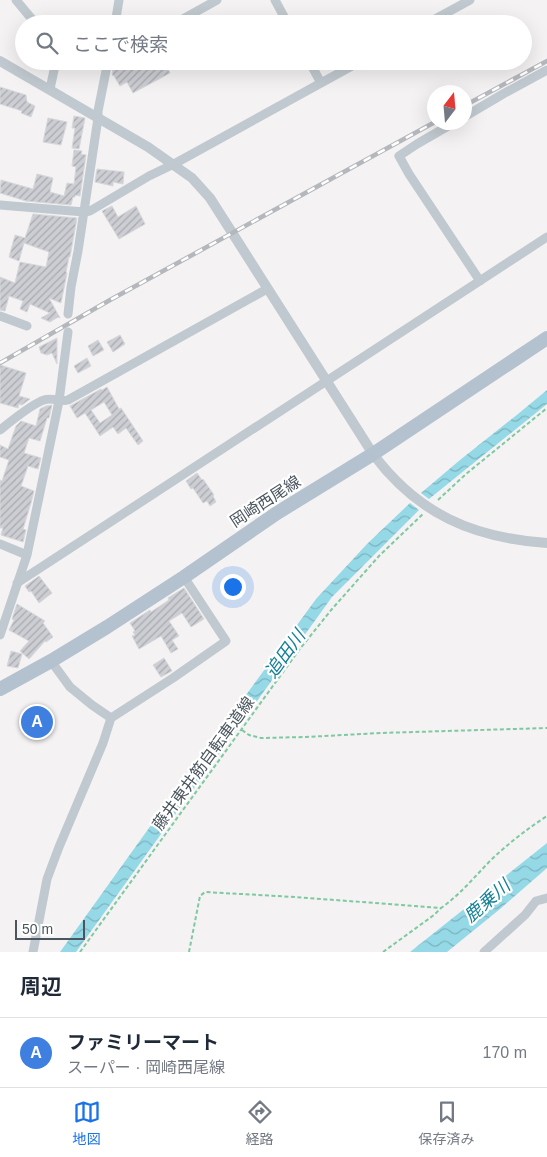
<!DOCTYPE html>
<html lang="ja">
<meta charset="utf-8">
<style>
:root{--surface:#fff;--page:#f6f6f7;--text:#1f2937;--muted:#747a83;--line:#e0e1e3;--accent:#1a73e8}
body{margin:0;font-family:Arial,"Noto Sans JP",sans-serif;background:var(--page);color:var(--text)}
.compass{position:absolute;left:427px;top:85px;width:45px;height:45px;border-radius:50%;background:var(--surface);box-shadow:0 5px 20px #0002;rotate:16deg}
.scale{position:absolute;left:15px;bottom:12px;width:70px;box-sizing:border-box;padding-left:5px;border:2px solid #4a555e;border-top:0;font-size:14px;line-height:18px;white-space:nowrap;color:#4a555e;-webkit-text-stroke:4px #fff;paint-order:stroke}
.you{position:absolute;left:232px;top:586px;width:18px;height:18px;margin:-12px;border:4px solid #fff;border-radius:50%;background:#1a73e8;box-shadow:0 0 0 8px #1a73e833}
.badge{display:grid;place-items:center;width:32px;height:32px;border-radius:50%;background:var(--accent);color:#fff;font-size:16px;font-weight:700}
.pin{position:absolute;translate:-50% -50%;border:2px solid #fff;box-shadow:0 1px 5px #0006}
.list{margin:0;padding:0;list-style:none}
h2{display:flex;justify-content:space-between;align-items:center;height:65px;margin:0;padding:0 20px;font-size:21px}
h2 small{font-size:16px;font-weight:400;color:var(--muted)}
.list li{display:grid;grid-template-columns:32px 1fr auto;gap:15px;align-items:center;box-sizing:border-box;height:70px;padding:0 20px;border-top:1px solid var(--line)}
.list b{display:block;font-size:19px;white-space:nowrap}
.list p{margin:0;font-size:16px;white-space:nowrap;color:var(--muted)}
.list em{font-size:16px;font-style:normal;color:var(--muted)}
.icon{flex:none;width:28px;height:28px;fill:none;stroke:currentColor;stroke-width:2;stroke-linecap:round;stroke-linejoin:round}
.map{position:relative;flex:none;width:547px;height:952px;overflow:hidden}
.search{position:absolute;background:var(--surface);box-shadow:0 5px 20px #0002;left:15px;right:15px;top:15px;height:55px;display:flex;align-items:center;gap:12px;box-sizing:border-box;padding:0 18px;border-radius:28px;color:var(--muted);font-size:19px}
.sheet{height:135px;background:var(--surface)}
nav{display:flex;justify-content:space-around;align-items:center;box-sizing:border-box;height:70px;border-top:1px solid var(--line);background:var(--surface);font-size:14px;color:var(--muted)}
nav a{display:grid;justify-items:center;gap:2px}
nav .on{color:var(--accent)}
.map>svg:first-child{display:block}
.water{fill:url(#water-waves)}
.building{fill:url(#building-hatch);stroke:#d6d8dc;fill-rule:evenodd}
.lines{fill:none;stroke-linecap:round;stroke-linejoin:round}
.path{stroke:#7ec9a1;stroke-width:2;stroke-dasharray:4 2.5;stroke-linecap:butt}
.minor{stroke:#c0c9cf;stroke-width:9}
.tertiary{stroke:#c0c9cf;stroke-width:10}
.primary{stroke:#b3c2ce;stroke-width:14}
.rail-casing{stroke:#b4b7bb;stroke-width:4.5}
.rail{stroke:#fff;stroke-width:2.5;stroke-dasharray:8;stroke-linecap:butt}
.labels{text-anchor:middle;stroke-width:4.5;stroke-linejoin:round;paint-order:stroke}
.street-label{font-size:16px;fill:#4a555e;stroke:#fff}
.water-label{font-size:18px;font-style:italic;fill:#168195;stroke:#fff}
</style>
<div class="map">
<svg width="547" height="952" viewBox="0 0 547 952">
<defs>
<pattern id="water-waves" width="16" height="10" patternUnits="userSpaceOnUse" patternTransform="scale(1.25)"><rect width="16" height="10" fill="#95d9e7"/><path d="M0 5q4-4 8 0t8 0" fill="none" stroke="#7cb3be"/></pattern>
<pattern id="building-hatch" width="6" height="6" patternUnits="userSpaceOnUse" patternTransform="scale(1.25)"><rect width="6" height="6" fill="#ccced3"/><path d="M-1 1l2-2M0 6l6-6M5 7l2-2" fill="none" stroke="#a8aaae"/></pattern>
</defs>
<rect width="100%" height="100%" fill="#f4f2f2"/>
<!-- water -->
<path class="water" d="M 547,390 L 547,404 L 429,499 L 421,493 L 460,460 L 518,414 Z
M 410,503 L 419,510 L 332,597 L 76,952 L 60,952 L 154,821 L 316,599 L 367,544 Z
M 547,843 L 547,868 L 500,909 L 447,952 L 410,952 Z"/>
<!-- building -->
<path class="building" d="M 116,61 L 164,61 L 170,73 L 133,93 L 127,82 L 120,86 L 114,76 L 112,75 L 113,67 L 119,68 Z
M 0,87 L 26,95 L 27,102 L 35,106 L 31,117 L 21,113 L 22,111 L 16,109 L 0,104 Z
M 74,116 L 85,118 L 79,149 L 72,148 L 75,128 L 72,128 Z
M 48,118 L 67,122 L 61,145 L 43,142 Z
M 74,150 L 82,151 L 81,154 L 86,155 L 80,196 L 75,195 L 75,197 L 73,197 L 71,205 L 26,201 L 0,193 L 1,180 L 33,189 L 37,174 L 53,178 L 50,192 L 64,196 L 67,183 L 74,184 L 76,167 L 72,166 Z
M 97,169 L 124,172 L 123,184 L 113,182 L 113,186 L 95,182 Z
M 112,206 L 118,217 L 136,206 L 145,224 L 119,239 L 102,211 Z
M 33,214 L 77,218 L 70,257 L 69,257 L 66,272 L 67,273 L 61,303 L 49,298 L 60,318 L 58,317 L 50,322 L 41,318 L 50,313 L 30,304 L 27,312 L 20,309 L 23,301 L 9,296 L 5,311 L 0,310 L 0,277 L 15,283 L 20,262 L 46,267 L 49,252 L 24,243 L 19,261 L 9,257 L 15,235 L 25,238 Z
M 120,335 L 125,344 L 113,352 L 107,342 Z
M 57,338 L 57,364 L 52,353 L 47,355 L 41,353 L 39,347 Z
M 98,340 L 104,350 L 93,356 L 88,346 Z
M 87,358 L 91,366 L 78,373 L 74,366 Z
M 0,365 L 26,373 L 19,396 L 30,399 L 22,405 L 19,404 L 18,408 L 0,403 Z
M 107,387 L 119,409 L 121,408 L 143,441 L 138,445 L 126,428 L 118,434 L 113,427 L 100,436 L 85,413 L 77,418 L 70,406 L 101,389 L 102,390 ZM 104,402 L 112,415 L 100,423 L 91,410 Z
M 52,405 L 49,418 L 47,418 L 40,441 L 29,438 L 24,453 L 41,458 L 38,469 L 28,466 L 21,486 L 34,491 L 31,503 L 23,529 L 26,530 L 23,542 L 1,535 L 3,528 L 0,528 L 0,480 L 2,481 L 9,460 L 0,457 L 0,445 L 8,449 L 16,426 L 21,421 L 36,426 L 40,409 L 46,406 Z
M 197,473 L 202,480 L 203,479 L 214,495 L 213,496 L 216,502 L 210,506 L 207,501 L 203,503 L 193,488 L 191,489 L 186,481 Z
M 39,576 L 52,593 L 39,603 L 31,591 L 29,592 L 25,586 Z
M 184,588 L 204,619 L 191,627 L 182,613 L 169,621 L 179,636 L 172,640 L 178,649 L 171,653 L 161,636 L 139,649 L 132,636 L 135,635 L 133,632 L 135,631 L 130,623 L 150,610 L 151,612 L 169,600 L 168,598 Z
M 17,604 L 45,621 L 43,623 L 53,637 L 46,642 L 45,641 L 29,659 L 20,651 L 29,641 L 9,630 L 14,620 L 12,619 Z
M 11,651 L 22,654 L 18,668 L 7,666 Z
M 164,658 L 172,671 L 161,677 L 153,665 Z"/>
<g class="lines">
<!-- path -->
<path class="path" d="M 438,500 L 466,474 L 547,408
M 242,730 L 249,735 L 261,738 L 306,737 L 380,733 L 547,728
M 80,952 L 299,650 L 332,609 L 379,556 L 423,514
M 189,952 L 200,896 L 205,892 L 295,897 L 441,908 C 461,894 475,876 492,859 C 509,843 527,829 547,816
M 383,952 L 434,915 L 441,908"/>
<!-- minor -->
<path class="minor" d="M 16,0 L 36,24
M 275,0 L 288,24
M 115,24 L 119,0
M 174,24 L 217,0
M 426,24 L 470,0
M 309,61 L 321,83
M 50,89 L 56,61
M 464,117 L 503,94 L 547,70
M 455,122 L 417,144 L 399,156 L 409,174 L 480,281
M 0,205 L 84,212 L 90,211 L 149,176 L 174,164 L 361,61
M 68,314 L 71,287 L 78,251 L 98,118 L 98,111 L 108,61
M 0,316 L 27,326
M 0,430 C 10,422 33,403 44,400 C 52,397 60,402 68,400 L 267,289
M 0,544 L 27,555
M 17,583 L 547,237
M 0,635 L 27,555 L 59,401 L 68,332
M 51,661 L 70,687 L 92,705 L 111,718
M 33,952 L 47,879 L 59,847 L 103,743 L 111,718 L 173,678 L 226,641 L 184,577
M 484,952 L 525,915 L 536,901 L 547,898"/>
<!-- tertiary -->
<path class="tertiary" d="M 0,61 L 148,147 L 192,178 L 210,198 L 233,234 L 373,454 C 418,514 473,538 547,543"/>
<!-- primary -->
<path class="primary" d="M 0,689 L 51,661 L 107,627 L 184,577 L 277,513 L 373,454 L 547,338"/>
<defs>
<path id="rail" d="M 464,106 L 547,61
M 0,363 L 110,300 L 435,122"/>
</defs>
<!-- rail casing -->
<use href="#rail" class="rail-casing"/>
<!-- rail -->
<use href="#rail" class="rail"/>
</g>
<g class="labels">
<!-- street labels -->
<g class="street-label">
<text transform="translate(265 501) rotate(-33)" y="6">岡崎西尾線</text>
<text transform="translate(203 763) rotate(-54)" y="6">藤井東井筋自転車道線</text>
</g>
<!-- water labels -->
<g class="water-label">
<text transform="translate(285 654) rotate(-54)" y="6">追田川</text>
<text transform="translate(487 901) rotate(-41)" y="6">鹿乗川</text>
</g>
</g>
</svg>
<svg class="compass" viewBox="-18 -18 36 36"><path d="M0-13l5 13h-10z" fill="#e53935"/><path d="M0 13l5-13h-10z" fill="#747a83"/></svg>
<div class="scale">50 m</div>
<div class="you"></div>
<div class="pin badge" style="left:37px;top:722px;background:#3f7fe0">A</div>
<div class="search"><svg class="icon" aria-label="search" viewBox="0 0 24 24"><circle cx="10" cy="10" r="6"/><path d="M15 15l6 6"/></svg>ここで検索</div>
</div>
<section class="sheet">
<h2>周辺<small></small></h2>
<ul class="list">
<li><span class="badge" style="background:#3f7fe0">A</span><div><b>ファミリーマート</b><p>スーパー · 岡崎西尾線</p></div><em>170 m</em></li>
</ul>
</section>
<nav>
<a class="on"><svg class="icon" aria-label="map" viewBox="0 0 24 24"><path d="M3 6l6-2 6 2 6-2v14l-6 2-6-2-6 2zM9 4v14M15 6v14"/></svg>地図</a>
<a><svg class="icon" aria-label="directions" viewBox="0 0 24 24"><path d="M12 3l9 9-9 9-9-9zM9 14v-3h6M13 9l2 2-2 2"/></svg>経路</a>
<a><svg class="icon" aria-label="saved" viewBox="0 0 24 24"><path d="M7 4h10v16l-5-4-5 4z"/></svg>保存済み</a>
</nav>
